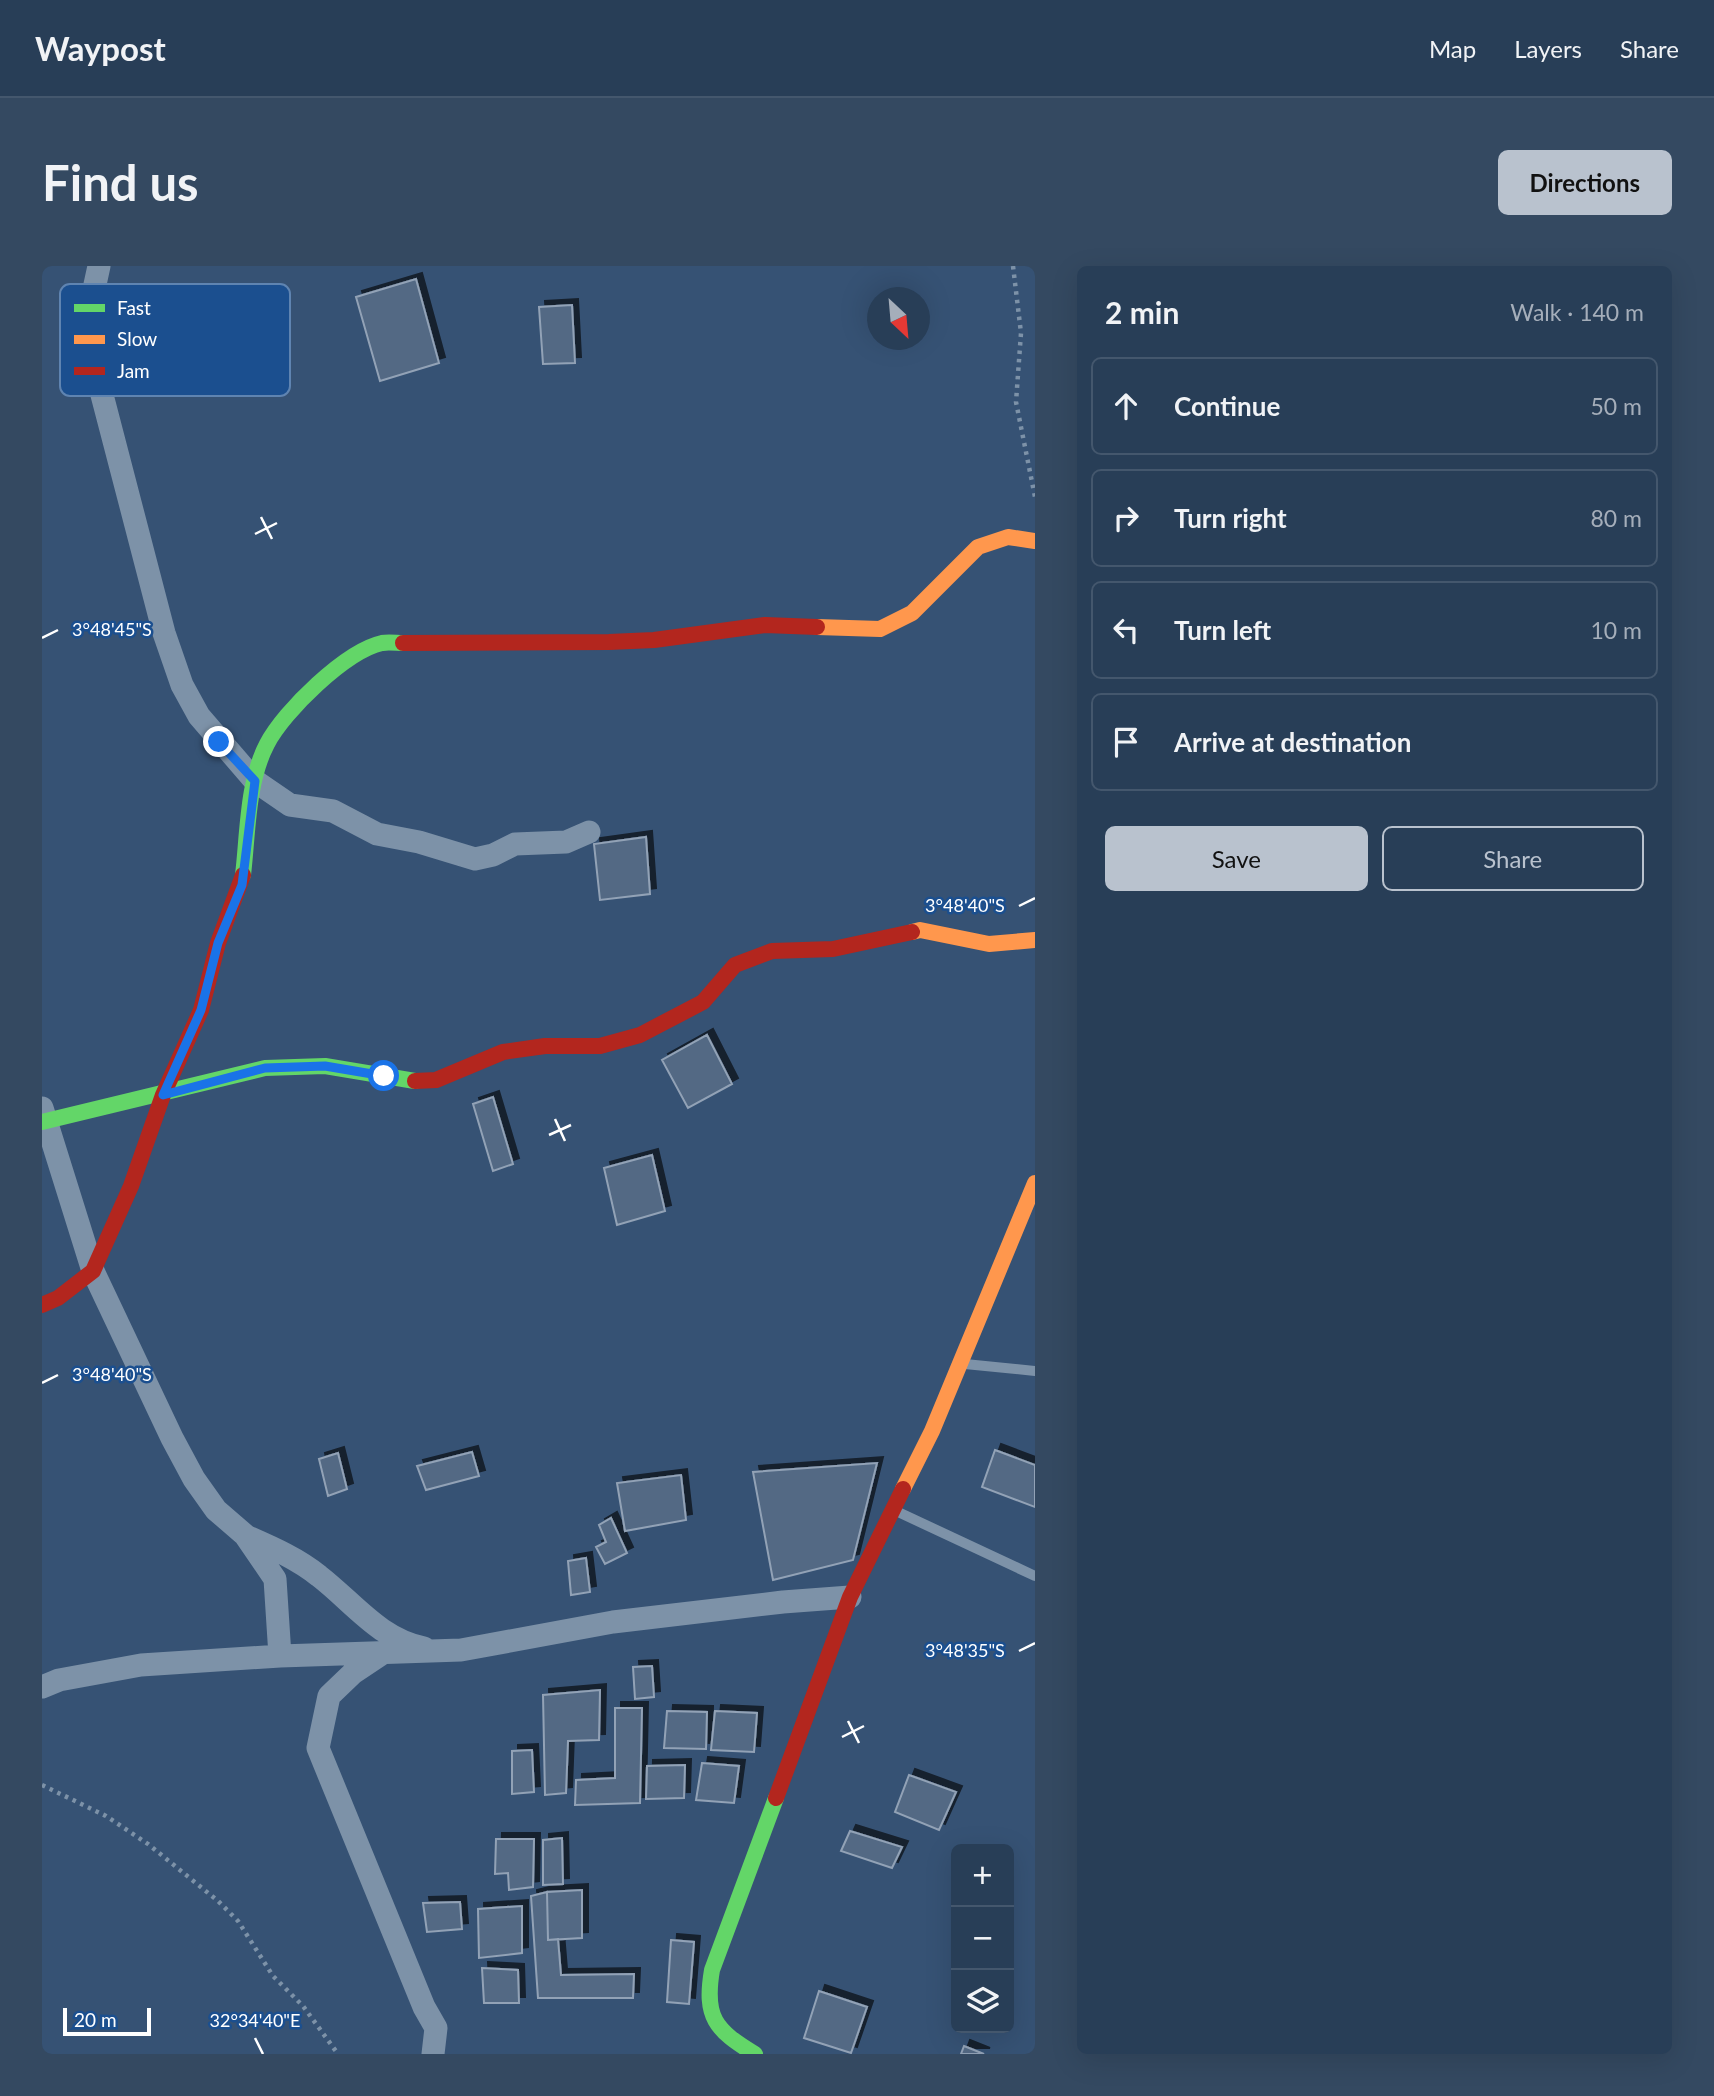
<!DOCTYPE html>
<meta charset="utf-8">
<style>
:root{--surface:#283e57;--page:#344961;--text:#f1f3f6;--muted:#a5aeba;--line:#44576d;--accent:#b9c2ce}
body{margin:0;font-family:Lato,sans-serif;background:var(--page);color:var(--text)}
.controls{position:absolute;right:21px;bottom:21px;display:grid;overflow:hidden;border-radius:10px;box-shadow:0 7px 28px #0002}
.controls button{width:63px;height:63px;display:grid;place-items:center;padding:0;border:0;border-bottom:2px solid var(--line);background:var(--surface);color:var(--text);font:35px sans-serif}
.compass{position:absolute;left:825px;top:21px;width:63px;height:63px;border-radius:50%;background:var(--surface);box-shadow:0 7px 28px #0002;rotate:154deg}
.scale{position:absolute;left:21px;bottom:18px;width:88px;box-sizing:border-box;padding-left:7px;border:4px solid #fff;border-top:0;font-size:19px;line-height:24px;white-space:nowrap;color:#fff;-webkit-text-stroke:5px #1b4f8f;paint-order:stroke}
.stop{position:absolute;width:21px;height:21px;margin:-16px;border:5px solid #1a73e8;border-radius:50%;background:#fff}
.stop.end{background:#1a73e8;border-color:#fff;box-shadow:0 2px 7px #0008}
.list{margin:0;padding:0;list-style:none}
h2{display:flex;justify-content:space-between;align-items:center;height:91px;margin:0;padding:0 28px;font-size:30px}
h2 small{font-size:23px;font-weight:400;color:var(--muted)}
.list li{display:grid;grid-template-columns:46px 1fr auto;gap:21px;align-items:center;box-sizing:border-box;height:98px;margin:0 14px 14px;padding:0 14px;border:2px solid var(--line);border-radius:10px}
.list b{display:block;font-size:26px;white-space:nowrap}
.list em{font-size:23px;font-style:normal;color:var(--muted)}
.actions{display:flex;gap:14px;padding:21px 28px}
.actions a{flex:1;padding:16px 0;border:2px solid var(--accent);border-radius:10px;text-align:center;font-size:24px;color:var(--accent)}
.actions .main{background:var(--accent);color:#111}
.icon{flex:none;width:38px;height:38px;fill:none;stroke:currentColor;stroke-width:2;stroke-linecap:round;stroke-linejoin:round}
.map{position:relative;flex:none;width:993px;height:1788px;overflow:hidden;border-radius:10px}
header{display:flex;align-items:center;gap:42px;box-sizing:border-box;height:98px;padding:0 35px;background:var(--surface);border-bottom:2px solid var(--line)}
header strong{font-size:33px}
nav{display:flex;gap:38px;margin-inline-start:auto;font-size:24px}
.intro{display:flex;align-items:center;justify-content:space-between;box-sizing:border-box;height:168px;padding:0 42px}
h1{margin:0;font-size:49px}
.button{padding:18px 32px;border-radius:10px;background:var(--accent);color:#111;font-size:24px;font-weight:700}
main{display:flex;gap:42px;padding:0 42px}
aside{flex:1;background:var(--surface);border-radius:10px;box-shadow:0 7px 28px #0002}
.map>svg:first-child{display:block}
.building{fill:#526984;stroke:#92a2b6;stroke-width:2;filter:url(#shadow)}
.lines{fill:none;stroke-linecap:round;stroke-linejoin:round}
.path{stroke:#7d92a8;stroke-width:4.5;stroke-dasharray:3.5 5;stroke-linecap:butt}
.lane{stroke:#7d92a8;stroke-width:10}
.street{stroke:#7d92a8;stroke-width:23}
.fast{stroke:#63d668;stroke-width:16}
.slow{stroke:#ff974d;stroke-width:16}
.jam{stroke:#b3261e;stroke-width:16}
.route{stroke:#1a73e8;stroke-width:9}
.ticks{fill:none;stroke:#fff;stroke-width:2.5}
.key{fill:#1b4f8f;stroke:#5f84b1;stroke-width:2}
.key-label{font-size:19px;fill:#fff}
.ticks-label{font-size:18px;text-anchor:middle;fill:#fff;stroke:#1b4f8f;stroke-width:5;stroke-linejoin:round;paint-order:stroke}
</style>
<header>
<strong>Waypost</strong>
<nav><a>Map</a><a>Layers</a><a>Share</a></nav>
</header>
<div class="intro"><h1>Find us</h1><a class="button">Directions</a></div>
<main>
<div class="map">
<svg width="993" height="1788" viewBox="0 0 993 1788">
<defs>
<filter id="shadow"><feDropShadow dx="6" dy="-6" stdDeviation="0" flood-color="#0009"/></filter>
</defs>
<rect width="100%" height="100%" fill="#365274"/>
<!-- building -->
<path class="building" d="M 374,13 L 397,97 L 338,115 L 314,31 Z
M 530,39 L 533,97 L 501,98 L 497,41 Z
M 604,571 L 608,628 L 558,634 L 552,578 Z
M 665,769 L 690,818 L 646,842 L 620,794 Z
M 451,831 L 471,898 L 451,905 L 431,838 Z
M 610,889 L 623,945 L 575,959 L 562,902 Z
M 953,1184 L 993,1199 L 993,1241 L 940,1221 Z
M 430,1186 L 437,1210 L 384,1224 L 375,1200 Z
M 296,1187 L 305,1223 L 286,1230 L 277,1193 Z
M 835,1197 L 811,1294 L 731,1314 L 711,1206 Z
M 639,1209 L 644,1254 L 583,1265 L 575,1217 Z
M 569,1252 L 585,1287 L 563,1298 L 554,1281 L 564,1276 L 557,1259 Z
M 544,1292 L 548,1326 L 529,1329 L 526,1295 Z
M 610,1400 L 612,1431 L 593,1433 L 591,1401 Z
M 558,1424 L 557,1474 L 526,1475 L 524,1527 L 503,1529 L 501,1429 Z
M 573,1442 L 600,1442 L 598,1537 L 533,1539 L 534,1514 L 573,1512 Z
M 625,1445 L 665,1446 L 664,1483 L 622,1482 Z
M 673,1445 L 715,1447 L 712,1486 L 669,1484 Z
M 490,1484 L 492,1526 L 470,1528 L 470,1485 Z
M 660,1497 L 697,1500 L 692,1537 L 654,1534 Z
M 643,1499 L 642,1532 L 604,1533 L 605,1500 Z
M 867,1509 L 914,1526 L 897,1564 L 853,1546 Z
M 808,1565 L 860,1581 L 850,1602 L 799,1585 Z
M 520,1572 L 521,1618 L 501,1619 L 501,1574 Z
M 454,1573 L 492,1573 L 491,1621 L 467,1624 L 466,1607 L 453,1608 Z
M 540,1624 L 540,1672 L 506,1674 L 505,1626 Z
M 505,1626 L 506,1674 L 516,1673 L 519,1709 L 592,1708 L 591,1732 L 496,1732 L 489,1630 Z
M 418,1636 L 420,1663 L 385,1666 L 381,1637 Z
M 480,1640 L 480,1687 L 437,1692 L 436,1643 Z
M 629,1674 L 652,1676 L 647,1738 L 625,1736 Z
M 440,1702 L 476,1704 L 477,1737 L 442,1737 Z
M 777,1725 L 825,1741 L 809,1787 L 762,1772 Z
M 922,1780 L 942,1788 L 919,1788 Z"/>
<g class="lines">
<!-- path -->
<path class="path" d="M 971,0 L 979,67 L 974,136 L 993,231
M 0,1519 L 64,1550 L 106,1578 L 176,1635 L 196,1655 L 231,1710 L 261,1740 L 296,1788"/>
<!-- lane -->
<path class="lane" d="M 923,1098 L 993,1105
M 854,1245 L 993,1310"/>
<!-- street -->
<path class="street" d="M 57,0 L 44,60 L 53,102 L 122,367 L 140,419 L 157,450 L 213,515 L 248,539 L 291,545 L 335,568 L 377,576 L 433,593 L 451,589 L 473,578 L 524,576 L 547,566
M 0,842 L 51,1005 L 130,1172 L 152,1213 L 174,1244 L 203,1269 L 233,1313 L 238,1390
M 206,1271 C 231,1282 256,1293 277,1310 C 312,1337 337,1373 382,1382
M 338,1389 L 311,1407 L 287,1430 L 276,1482 L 382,1741 L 394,1762 L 391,1788
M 0,1421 L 17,1414 L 99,1399 L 238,1390 L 419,1384 L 571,1356 L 741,1336 L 808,1331"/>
<!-- fast -->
<path class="fast" d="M 201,609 C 206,567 205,516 225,478 C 242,445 304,385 340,377 C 346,376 355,377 361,377
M 0,856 L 223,802 L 283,800 L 373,815
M 713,1788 C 673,1764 662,1751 670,1704 L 734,1532"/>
<!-- slow -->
<path class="slow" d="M 775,361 L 838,363 L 870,347 L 936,281 L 966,271 L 993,275
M 870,666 L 878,664 L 947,678 L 993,674
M 861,1223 L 890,1165 L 993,917"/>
<!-- jam -->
<path class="jam" d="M 361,377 L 567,376 L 612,374 L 723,359 L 775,361
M 373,815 L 394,814 L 461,786 L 503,780 L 558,780 L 598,769 L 661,736 L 693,699 L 730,685 L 791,683 L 870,666
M 0,1039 L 16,1032 L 51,1005 L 89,920 L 121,829 L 159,744 L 176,677 L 201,609
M 734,1532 L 808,1331 L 861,1223"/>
</g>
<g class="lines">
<!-- route -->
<path class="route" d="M 177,476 L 213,515 L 200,619 L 176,677 L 159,744 L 121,829 L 223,802 L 283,800 L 342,810"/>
</g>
<!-- ticks -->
<path class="ticks" d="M 219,251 L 230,273M 213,268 L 235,257M 0,372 L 16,364M 977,640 L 993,632M 513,853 L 523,875M 507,869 L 529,859M 0,1117 L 16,1109M 977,1385 L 993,1377M 806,1455 L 817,1477M 800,1471 L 822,1460M 213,1772 L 221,1788"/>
<!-- legend -->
<rect x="18" y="18" width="230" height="112" rx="10" class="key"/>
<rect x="32" y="38" width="31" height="8" fill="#63d668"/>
<rect x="32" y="69" width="31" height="9" fill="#ff974d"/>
<rect x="32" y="101" width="31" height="8" fill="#b3261e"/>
<g class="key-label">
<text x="75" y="49">Fast</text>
<text x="75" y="80">Slow</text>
<text x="75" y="112">Jam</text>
</g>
<g class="ticks-label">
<text x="70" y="370">3°48'45"S</text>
<text x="923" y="646">3°48'40"S</text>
<text x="70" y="1115">3°48'40"S</text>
<text x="923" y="1391">3°48'35"S</text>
<text x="213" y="1761">32°34'40"E</text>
</g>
</svg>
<div class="controls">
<button>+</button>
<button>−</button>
<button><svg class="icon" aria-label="layers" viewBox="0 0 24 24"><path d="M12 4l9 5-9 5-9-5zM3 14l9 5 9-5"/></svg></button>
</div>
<svg class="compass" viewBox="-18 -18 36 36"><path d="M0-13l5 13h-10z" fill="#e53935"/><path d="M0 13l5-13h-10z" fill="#a5aeba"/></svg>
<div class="scale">20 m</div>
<div class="stop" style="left:342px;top:810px"></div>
<div class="stop end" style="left:177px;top:476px"></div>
</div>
<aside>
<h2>2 min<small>Walk · 140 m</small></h2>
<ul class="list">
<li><svg class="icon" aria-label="ahead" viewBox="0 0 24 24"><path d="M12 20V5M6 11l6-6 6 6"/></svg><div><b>Continue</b></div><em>50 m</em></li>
<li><svg class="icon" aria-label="right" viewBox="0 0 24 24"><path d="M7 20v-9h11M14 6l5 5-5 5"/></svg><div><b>Turn right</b></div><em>80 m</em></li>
<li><svg class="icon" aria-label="left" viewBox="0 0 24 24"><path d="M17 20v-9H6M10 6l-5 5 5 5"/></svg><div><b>Turn left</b></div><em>10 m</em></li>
<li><svg class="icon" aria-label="arrive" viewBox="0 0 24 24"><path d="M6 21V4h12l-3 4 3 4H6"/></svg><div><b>Arrive at destination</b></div></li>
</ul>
<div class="actions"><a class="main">Save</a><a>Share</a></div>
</aside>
</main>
